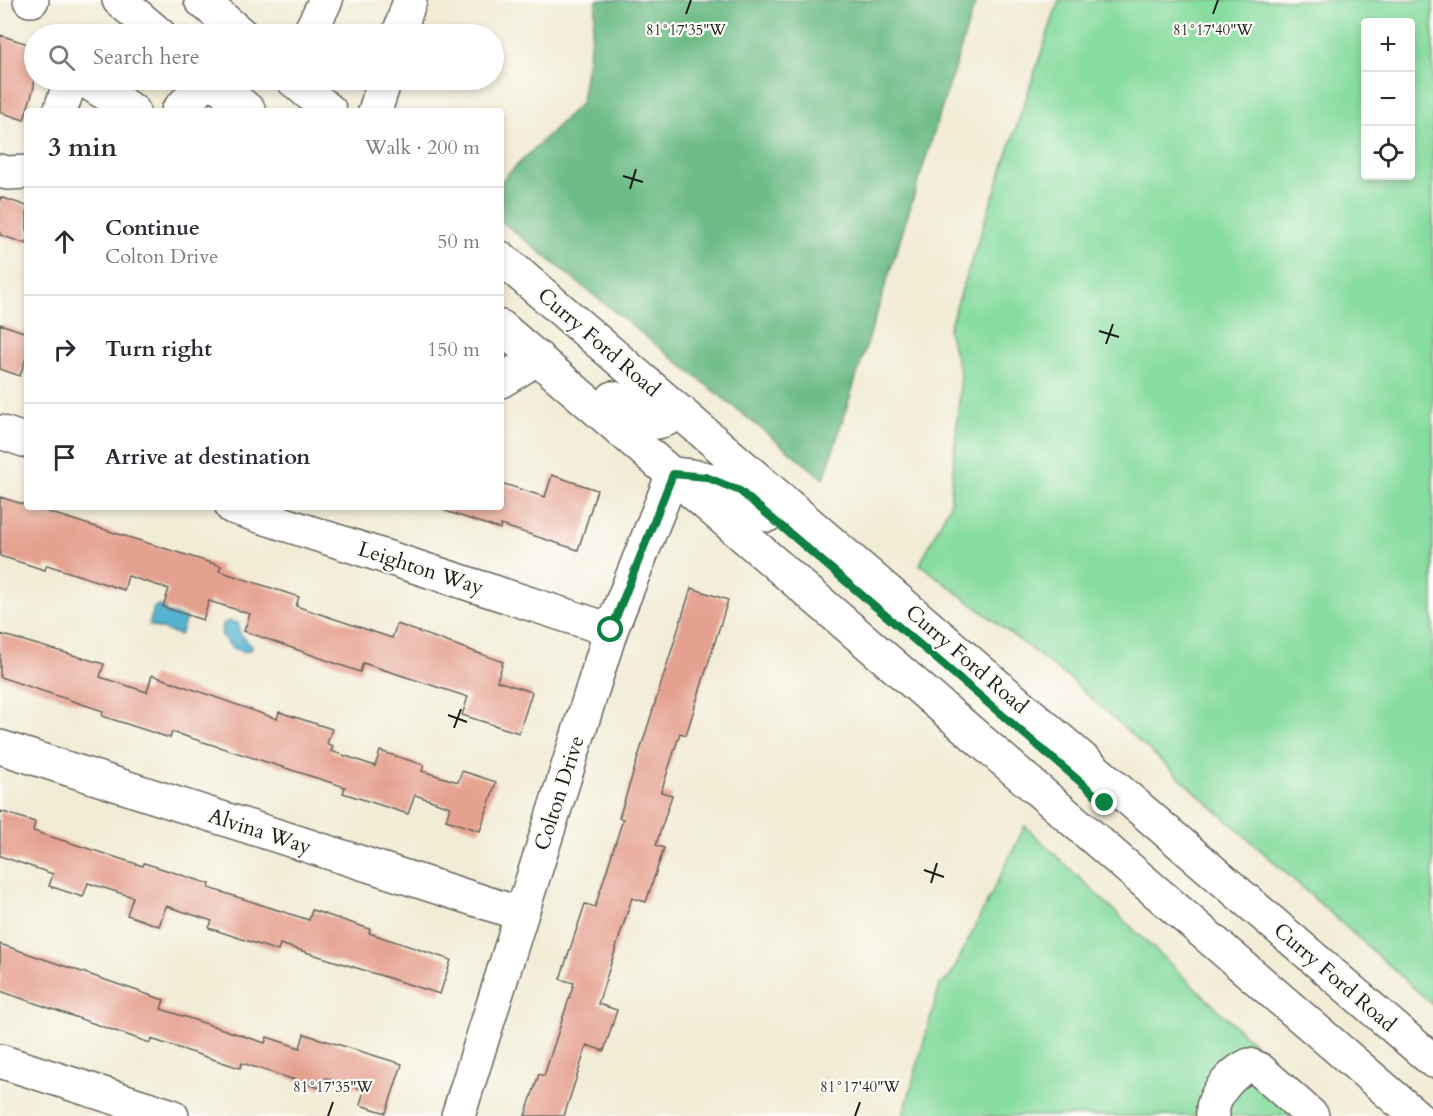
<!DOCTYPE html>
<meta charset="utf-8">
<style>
:root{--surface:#fff;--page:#f7f7f7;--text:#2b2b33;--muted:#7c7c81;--line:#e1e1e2}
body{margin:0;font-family:Cardo,serif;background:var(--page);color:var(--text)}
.controls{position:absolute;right:18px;top:18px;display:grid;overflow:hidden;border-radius:6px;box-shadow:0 3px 9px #0003}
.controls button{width:54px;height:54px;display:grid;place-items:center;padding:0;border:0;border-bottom:2px solid var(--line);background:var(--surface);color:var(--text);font:30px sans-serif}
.stop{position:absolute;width:18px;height:18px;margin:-14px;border:4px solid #0b8043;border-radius:50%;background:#fff}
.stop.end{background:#0b8043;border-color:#fff;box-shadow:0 2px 6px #0008}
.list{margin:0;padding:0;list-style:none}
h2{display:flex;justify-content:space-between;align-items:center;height:78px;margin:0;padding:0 24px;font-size:26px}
h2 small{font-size:20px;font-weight:400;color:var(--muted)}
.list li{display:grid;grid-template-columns:39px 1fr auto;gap:18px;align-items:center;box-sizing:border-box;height:108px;padding:0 24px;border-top:2px solid var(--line)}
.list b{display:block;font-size:22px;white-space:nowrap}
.list p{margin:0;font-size:20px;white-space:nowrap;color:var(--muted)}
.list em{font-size:20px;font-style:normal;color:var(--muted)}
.icon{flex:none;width:33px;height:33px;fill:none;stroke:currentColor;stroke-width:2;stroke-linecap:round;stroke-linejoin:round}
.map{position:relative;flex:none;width:1433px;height:1116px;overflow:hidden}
.search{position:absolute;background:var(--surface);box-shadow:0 3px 9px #0003;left:24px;top:24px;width:480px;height:66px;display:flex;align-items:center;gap:15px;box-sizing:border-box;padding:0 21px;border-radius:33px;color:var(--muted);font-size:22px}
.panel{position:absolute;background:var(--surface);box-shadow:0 3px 9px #0003;left:24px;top:108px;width:480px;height:402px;border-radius:6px}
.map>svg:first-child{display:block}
.green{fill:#87dc9f;stroke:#527c5e;stroke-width:1.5;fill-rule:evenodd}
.forest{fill:#6dbc86;stroke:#446c51;stroke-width:1.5}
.water{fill:#52b3d1;stroke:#376876;stroke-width:1.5}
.building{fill:#e5a190}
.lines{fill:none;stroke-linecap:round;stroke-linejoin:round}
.minor-casing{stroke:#67655d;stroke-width:36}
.major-casing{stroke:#67655d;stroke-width:36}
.minor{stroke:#fff;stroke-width:33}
.major{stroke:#fff;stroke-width:33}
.route{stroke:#0b8043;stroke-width:8}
.ticks{fill:none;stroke:#1c1c1c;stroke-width:2}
.labels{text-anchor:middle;stroke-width:4.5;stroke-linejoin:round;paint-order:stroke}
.street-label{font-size:21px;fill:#1c1c1c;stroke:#fdfcf7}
.ticks-label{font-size:15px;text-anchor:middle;fill:#1c1c1c;stroke:#fdfcf7;stroke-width:4.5;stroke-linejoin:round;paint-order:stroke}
</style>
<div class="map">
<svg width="1433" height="1116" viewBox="0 0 1433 1116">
<rect width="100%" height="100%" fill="#fdfcf7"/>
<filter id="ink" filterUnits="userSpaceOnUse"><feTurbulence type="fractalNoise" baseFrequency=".0167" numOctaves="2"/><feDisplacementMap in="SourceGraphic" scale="12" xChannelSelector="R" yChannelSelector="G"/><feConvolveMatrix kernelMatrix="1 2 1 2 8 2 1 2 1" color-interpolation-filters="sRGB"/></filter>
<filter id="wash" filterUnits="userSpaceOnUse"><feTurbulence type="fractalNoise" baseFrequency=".008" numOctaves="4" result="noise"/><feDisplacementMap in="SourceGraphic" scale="24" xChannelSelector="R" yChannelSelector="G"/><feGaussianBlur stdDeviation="1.35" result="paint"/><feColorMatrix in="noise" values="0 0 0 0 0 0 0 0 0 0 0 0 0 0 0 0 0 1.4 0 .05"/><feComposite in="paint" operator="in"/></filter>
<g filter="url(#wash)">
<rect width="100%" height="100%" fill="#f2ecd6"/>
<!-- green -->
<path class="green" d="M 1059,0 L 1433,0 L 1433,1005 L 1071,680 L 920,564 L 950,504 L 961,375 L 948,331 ZM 1366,22 L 1410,22 L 1410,176 L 1366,176 Z
M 1025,826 L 1330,1116 L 903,1116 L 940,985 L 950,977 Z"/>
<!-- forest -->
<path class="forest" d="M 597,0 L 976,0 L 824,479 L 501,221 L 501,181 L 581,103 Z"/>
<!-- water -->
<path class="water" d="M 158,605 L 164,607 L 165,612 L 186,618 L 180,635 L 149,625 L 154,608 Z
M 229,621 L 238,623 L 240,634 L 252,646 L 249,651 C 235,653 228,645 221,634 L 223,624 Z"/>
<g id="blocks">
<!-- building -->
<path class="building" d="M 0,35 L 34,46 L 34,87 L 24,120 L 0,112 Z
M 0,197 L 27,206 L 27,244 L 0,235 Z
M 0,324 L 27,333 L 27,354 L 20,376 L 0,369 Z
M 552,475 L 597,490 L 578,550 L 501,525 L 500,529 L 445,511 L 445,507 L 501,507 L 501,483 L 545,497 Z
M 0,497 L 221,566 L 219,571 L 299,597 L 296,606 L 392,638 L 397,624 L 503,662 L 497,681 L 532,692 L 519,733 L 462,715 L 468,697 L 363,663 L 360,672 L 244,631 L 250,614 L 209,601 L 203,620 L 163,607 L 169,589 L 128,576 L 124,590 L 47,565 L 45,570 L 0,556 Z
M 691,588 L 728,600 L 686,735 L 680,733 L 661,792 L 672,795 L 656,845 L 664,848 L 646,902 L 632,898 L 598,1004 L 617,1010 L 604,1051 L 587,1045 L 564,1116 L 525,1116 L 539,1074 L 544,1076 L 574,983 L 560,979 L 585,904 L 595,907 L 623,819 L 619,818 Z
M 0,634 L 104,664 L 100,677 L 147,692 L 152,675 L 277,719 L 279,712 L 332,729 L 327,744 L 333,746 L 331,751 L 375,766 L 380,751 L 424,765 L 422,771 L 458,782 L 462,771 L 496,782 L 480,831 L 446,820 L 450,807 L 415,795 L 408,814 L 343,793 L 345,787 L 172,732 L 170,738 L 102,716 L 103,711 L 0,677 Z
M 0,811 L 35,822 L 33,831 L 143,866 L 144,863 L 210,884 L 209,888 L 309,920 L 312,910 L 370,929 L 369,933 L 451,960 L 440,994 L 280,944 L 278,951 L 209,928 L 212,921 L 166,906 L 159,926 L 127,915 L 133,897 L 88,883 L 83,897 L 49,886 L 53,874 L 0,856 Z
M 0,944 L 164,1000 L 161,1009 L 265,1043 L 267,1037 L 300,1048 L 304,1034 L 402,1064 L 386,1113 L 360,1105 L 364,1090 L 326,1078 L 323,1089 L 242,1063 L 240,1068 L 151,1039 L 150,1043 L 0,991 Z"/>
</g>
</g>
<g filter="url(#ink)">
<use href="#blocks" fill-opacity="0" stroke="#67655d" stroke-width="1.5"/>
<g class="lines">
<defs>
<path id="minor" d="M 30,0 L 32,0
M 309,34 L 326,0
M 399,34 L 410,0
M 84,80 L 133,111
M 60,111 L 71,80
M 178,111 L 207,80
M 375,111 L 385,80
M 0,171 L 7,173 L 27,172
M 501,381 L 538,358
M 0,432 L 27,441
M 232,507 L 611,630
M 0,747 L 521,914
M 0,1061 L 172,1116
M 458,1116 L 611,630 L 673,474
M 1213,1116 C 1210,1096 1232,1073 1249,1065 L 1259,1069 L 1312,1116"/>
<path id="major" d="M 119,0 L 159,34
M 201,0 L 241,34
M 212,80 L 249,111
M 293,80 L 330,111
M 501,258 L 1433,1061
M 501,327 L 1416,1116
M 613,398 C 642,422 645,432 681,412
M 673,474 C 720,478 732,485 768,515"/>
</defs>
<!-- minor casing -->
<use href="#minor" class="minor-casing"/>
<!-- major casing -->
<use href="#major" class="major-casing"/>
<!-- minor -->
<use href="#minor" class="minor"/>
<!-- major -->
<use href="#major" class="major"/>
</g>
</g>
<g class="lines" filter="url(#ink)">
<!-- route -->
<path class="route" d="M 611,630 L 673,474 L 706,477 L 740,491 L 1105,803"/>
</g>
<!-- ticks -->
<path class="ticks" d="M 686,14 L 691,0M 1213,14 L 1218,0M 623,176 L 643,182M 630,189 L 636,169M 1099,331 L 1119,337M 1106,344 L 1113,324M 448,715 L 467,722M 454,728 L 461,709M 924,870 L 944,877M 931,883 L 937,863M 328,1116 L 333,1102M 855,1116 L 860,1102"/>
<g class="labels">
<!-- street labels -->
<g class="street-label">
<text transform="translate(599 342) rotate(41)" y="7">Curry Ford Road</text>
<text transform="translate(421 568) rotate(18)" y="7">Leighton Way</text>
<text transform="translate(967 659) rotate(41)" y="7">Curry Ford Road</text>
<text transform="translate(559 793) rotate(-72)" y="7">Colton Drive</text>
<text transform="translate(260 831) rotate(18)" y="7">Alvina Way</text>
<text transform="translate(1335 977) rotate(41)" y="7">Curry Ford Road</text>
</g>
</g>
<g class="ticks-label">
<text x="686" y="35">81°17'35"W</text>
<text x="1213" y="35">81°17'40"W</text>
<text x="333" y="1092">81°17'35"W</text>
<text x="860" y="1092">81°17'40"W</text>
</g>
</svg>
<div class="controls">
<button>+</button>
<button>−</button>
<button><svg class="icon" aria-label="locate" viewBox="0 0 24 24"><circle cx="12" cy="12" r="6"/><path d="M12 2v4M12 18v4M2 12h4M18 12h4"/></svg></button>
</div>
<div class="stop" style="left:611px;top:630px"></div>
<div class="stop end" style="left:1105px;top:803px"></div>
<div class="search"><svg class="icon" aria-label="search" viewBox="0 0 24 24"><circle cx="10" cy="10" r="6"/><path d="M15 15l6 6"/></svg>Search here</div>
<section class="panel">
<h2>3 min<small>Walk · 200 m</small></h2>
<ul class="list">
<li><svg class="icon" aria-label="ahead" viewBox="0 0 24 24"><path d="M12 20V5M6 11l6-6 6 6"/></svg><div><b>Continue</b><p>Colton Drive</p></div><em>50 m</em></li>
<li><svg class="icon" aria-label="right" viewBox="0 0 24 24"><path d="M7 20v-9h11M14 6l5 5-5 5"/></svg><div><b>Turn right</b></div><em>150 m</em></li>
<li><svg class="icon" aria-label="arrive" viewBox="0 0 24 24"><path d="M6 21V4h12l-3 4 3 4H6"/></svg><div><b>Arrive at destination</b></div></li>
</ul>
</section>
</div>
